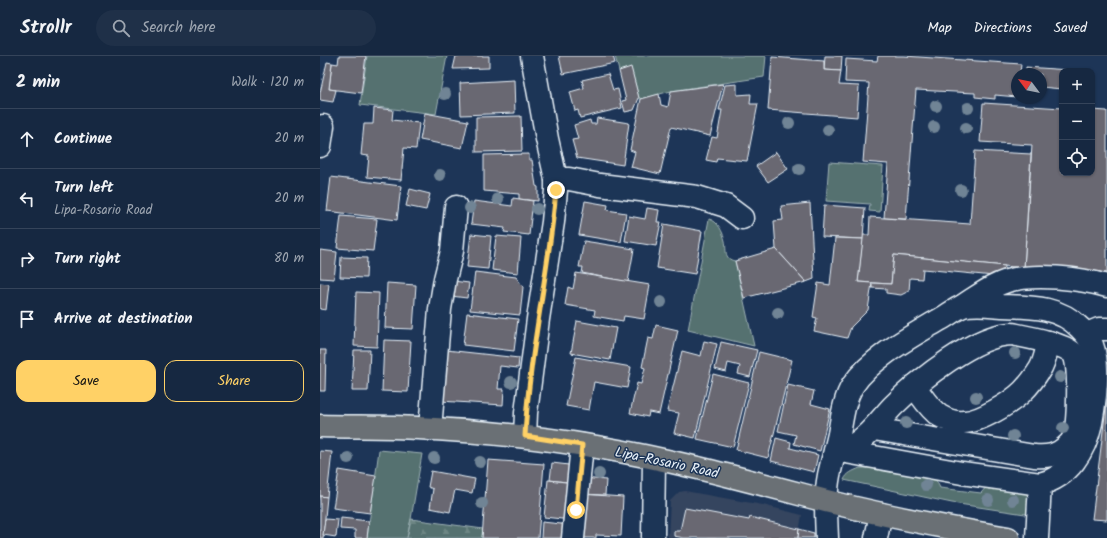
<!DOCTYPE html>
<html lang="en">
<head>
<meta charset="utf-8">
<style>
	:root { --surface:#162841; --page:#1f3048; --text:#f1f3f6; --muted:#9ea6b1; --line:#35445a; --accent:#ffd166 }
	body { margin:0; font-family:Kalam,sans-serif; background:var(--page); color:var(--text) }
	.controls { position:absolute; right:12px; top:12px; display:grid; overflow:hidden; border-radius:8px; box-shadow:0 1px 3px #0004 }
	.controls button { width:36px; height:36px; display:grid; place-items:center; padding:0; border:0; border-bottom:1px solid var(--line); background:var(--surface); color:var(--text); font:20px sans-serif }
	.compass { position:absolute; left:691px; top:12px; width:36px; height:36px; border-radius:50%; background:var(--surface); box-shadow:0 1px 3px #0004; rotate:302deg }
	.stop { position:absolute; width:12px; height:12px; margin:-9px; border:3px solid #ffd166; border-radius:50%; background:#fff }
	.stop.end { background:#ffd166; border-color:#fff; box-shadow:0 1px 4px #0008 }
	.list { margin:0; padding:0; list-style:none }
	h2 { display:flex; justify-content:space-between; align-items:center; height:52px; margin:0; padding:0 16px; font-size:17px }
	h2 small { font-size:13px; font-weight:400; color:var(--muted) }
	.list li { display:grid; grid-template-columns:26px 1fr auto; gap:12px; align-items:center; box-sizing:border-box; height:60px; padding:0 16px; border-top:1px solid var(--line) }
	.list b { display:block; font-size:15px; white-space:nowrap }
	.list p { margin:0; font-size:13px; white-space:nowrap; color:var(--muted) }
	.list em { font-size:13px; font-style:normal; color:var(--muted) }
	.actions { display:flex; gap:8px; padding:12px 16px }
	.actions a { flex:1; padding:9px 0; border:1px solid var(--accent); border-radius:12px; text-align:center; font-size:14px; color:var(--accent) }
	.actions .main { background:var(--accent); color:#111 }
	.icon { flex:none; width:22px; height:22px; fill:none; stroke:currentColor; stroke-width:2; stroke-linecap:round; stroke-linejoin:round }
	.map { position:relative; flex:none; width:787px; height:482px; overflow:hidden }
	header { display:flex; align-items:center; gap:24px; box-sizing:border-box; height:56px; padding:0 20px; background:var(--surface); border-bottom:1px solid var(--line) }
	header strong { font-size:19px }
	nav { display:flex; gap:22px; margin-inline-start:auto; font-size:14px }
	.search { width:280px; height:36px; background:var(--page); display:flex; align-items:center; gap:10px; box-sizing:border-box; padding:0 14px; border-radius:22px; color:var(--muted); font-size:15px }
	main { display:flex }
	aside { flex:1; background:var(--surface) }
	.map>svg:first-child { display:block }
	.built { fill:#34445f }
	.green { fill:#54716f; stroke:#9eb1b4 }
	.forest { fill:url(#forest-firs); stroke:#9eb1b4 }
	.building { fill:#696772; stroke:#e8f1f8 }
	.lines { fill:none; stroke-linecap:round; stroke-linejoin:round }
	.minor-casing { stroke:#e8f1f8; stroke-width:25 }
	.major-casing { stroke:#e8f1f8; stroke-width:25 }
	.minor { stroke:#1d3557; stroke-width:22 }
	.major { stroke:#6a7074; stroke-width:22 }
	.tree { fill:#708495 }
	.route { stroke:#ffd166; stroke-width:5 }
	.labels { text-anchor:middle; stroke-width:3; stroke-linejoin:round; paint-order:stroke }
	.street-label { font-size:14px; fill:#e8f1f8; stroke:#1d3557 }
</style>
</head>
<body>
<header>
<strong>Strollr</strong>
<div class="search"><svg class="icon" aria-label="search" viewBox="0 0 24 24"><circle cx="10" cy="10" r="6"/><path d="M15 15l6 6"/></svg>Search here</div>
<nav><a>Map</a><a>Directions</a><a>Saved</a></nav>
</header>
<main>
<aside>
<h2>2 min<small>Walk · 120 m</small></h2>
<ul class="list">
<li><svg class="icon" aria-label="ahead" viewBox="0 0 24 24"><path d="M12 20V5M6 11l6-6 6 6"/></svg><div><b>Continue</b></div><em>20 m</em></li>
<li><svg class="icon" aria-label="left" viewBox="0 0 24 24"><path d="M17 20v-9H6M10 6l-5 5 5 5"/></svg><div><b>Turn left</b><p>Lipa-Rosario Road</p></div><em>20 m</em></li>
<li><svg class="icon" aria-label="right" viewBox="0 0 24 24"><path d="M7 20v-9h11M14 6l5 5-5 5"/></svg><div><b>Turn right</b></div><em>80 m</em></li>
<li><svg class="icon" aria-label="arrive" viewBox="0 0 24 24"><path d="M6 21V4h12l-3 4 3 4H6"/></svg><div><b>Arrive at destination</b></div></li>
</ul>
<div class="actions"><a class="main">Save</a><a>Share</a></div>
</aside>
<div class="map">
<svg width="787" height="482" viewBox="0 0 787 482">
	<defs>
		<pattern id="forest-firs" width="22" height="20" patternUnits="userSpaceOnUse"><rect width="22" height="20" fill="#54716f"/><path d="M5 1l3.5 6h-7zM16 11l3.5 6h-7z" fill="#6d8684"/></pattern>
	</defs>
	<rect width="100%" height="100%" fill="#1d3557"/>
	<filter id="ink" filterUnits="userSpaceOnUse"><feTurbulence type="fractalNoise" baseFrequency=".025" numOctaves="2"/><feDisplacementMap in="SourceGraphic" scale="8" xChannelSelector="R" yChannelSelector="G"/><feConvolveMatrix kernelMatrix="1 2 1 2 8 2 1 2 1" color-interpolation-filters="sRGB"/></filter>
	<g filter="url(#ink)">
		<polygon class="built" points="365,435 443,449 482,459 478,482 348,482 350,445 359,436"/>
		<g class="green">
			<polygon points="47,0 127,0 116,58 40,49"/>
			<polygon points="295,0 446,0 444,21 351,35 321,43 319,42 311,12 299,15"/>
			<polygon points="509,106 563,110 560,156 549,155 550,148 506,145"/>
			<path d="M389,163C398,165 403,176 405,185C407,193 403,203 415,205L434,290L368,274Z"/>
			<polygon points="59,394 102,398 91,463 87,482 47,482"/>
			<path d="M540,412H550L616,424L620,432L661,437L668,429L708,436L710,442L708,457L705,458L632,447L524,424C527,417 533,415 540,412Z"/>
		</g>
		<polygon class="forest" points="91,463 163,473 162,482 87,482"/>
		<g class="building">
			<polygon points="19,0 46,0 41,37 9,33 12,7 18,8"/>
			<polygon points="136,0 169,0 169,12 133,13"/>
			<polygon points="239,0 293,0 295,7 243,18"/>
			<polygon points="505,0 522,0 521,15 504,14"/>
			<polygon points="558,0 584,0 701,8 700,18 697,18 697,41 675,39 675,43 655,41 655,37 596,34 586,163 564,162 568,108 543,106 549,27 525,26 526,3 557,5"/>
			<polygon points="452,1 504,5 504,14 521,15 519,29 539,30 537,61 448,54"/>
			<polygon points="7,6 12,7 9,33 16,34 13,46 0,44 0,37"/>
			<polygon points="311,11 319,42 314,54 305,56 302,45 306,44 299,15"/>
			<polygon points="706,11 763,15 742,15 742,33 721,31 721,18 706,18"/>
			<polygon points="288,18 293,34 298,33 302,52 260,62 258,54 255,55 250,36 264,32 262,24"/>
			<polygon points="194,24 195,57 141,59 140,27"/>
			<polygon points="403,28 390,80 351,71 340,118 311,111 315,96 310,94 321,43 339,38 341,49 348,51 351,35"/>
			<polygon points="417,28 417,39 431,38 430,48 438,48 427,105 397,102 396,106 386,104 392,81 397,82 402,54 399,54 405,29"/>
			<polygon points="663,47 742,52 742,117 772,117 772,54 787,55 787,217 704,212 712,89 660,86"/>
			<polygon points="54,52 73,54 72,64 99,67 96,93 84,92 81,124 47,121 49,100 41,99 44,68 53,68"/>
			<polygon points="105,57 148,65 142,92 100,84"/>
			<polygon points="201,60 202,95 156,96 156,61"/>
			<polygon points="277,62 309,67 303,109 257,102 252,84 258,83 254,69 270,64 271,68 276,68"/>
			<polygon points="655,95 711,98 704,212 574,199 571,228 538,226 543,179 549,179 550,161 650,168"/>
			<polygon points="456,96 468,113 448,126 436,110"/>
			<polygon points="209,98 209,104 212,104 216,130 218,131 218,145 199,143 199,138 164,135 164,99"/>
			<polygon points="11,121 81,130 77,164 7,155"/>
			<polygon points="90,133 110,138 106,154 86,150"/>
			<polygon points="193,142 213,145 209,179 184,176 185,172 151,168 154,145 192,150"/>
			<polygon points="265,145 288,149 287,154 306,157 301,186 259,179"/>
			<polygon points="490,147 494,223 486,226 456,193 454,165 463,164 461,150"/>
			<polygon points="504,149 545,152 543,183 502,181"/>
			<polygon points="327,152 339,154 337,166 341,166 336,190 305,185 309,160 325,163"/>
			<polygon points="21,160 57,163 53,195 17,192"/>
			<polygon points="344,168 382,175 375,218 337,212"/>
			<polygon points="151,178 171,180 168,213 147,211"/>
			<polygon points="176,180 201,182 198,217 172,214"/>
			<polygon points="515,182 543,183 538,226 552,227 548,254 531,271 527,282 494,275 497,262 493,261 498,227 510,229"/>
			<polygon points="264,185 314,193 308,226 262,217 263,211 259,211"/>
			<polygon points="456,193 486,226 424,242 415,205"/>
			<polygon points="0,194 17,196 14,223 0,222"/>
			<polygon points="574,199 685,210 684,221 603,213 602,223 590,222 589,235 581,239 566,237 566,233 552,232 552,227 571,228"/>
			<polygon points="21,201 47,202 46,222 20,221"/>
			<polygon points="155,216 196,221 203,231 200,259 150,254"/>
			<polygon points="256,217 330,229 324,263 304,260 303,265 274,260 275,254 245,249 248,231 253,233"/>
			<polygon points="133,225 149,227 147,242 131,240"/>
			<polygon points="0,227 9,228 6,254 0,253"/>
			<polygon points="67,227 96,229 93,273 65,272"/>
			<polygon points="36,236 59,237 57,291 34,290"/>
			<polygon points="147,257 198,263 194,295 143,289"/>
			<polygon points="257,265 296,272 290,304 251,297"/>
			<polygon points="336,269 358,274 339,358 329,356 328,361 310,357 317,327 321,328 325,312 322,311 328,282 333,283"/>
			<polygon points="64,284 91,285 88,336 62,335"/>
			<polygon points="384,285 397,288 375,382 354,377 359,357 347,355 362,295 381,300"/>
			<polygon points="401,286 437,294 430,321 418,318 420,310 408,307 406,316 395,313"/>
			<polygon points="0,294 6,294 5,335 0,335"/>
			<polygon points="34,294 50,294 48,335 32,335"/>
			<polygon points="126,294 199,302 198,312 180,310 178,333 184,333 183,349 120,345"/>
			<polygon points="439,296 472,304 448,402 416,394"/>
			<polygon points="256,301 311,311 307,332 274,326 269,354 246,350"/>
			<polygon points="393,318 429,327 413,391 377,383"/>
			<polygon points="468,329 494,335 491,348 510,353 500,395 474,388 476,379 458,375"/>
			<polygon points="787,343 787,464 772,463"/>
			<polygon points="456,382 471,386 470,392 498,399 494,416 451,405"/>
			<polygon points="0,395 12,396 7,441 0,440"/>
			<polygon points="168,404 224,408 218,482 162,482"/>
			<polygon points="232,407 257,410 255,427 230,424"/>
			<polygon points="19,414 56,420 50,457 13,452"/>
			<polygon points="111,415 155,423 152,437 135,434 130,456 110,452 113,433 108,431"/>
			<polygon points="262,422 286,424 285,439 261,438"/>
			<polygon points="228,424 255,427 251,464 224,461"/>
			<polygon points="261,438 303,441 301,480 276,479 276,482 258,482"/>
			<polygon points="0,440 7,441 3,482 0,482"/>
			<polygon points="365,452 429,464 430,461 479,473 478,482 364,482 354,480 354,475 360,475"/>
			<polygon points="21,462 49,465 47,482 35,482 35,474 20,473"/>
			<polygon points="5,463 18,464 16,481 3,479"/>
			<polygon points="222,466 251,469 250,482 221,482"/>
			<polygon points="479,473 494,477 494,482 478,482"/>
		</g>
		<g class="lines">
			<g class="minor-casing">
				<g id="minor">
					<polyline points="0,90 3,70"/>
					<polyline points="236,123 249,123 280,129 377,141 406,150 422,162"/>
					<path d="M644,249C658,240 671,230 687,225C714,217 760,222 787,230"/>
					<polyline points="767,278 779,273 787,273"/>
					<path d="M594,330C602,340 609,353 620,360C627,364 636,367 644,366C660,366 692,346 703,335C710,328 715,321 720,313C725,305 726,295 729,286"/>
					<polyline points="110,373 120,253 125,223 132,195 136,151"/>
					<polyline points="205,380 206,357 218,263 233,166 236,134 236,123 227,83 212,0"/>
					<path d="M523,395C545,385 557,367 573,350C598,325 656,278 692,278C707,281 742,287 753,297C761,305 758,365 755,378C754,382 750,388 747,390C737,400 727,401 714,400L554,373"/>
					<polyline points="253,482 262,389"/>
					<polyline points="333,482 334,403"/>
					<path d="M507,482C506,461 505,440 509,419C512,405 516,392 519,378C522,362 524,343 533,329C551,302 592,280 619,264C627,260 635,253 643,250C655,247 669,249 682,250C710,251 739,250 760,272C765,277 770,282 772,289C780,310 775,345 771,367C765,395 749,421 720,428L642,417L515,394"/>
					<polyline points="556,482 561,458"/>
					<polyline points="717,482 720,428"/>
				</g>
			</g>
			<g class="major-casing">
				<path id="major" d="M0,370C33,371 66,370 98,372C158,375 218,381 277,391C354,404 430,425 506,445C566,460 627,472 688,482"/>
			</g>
			<use href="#minor" class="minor"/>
			<use href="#major" class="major"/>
		</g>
		<g class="tree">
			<circle cx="125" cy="38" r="6"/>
			<circle cx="616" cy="50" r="6"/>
			<circle cx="648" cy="52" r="6"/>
			<circle cx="469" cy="67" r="6"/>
			<circle cx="614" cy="71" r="6"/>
			<circle cx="646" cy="72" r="6"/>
			<circle cx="508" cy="74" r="6"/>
			<circle cx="479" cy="113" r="6"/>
			<circle cx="120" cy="119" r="6"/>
			<circle cx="641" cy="134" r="6"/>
			<circle cx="178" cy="143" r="6"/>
			<circle cx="150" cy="152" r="6"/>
			<circle cx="217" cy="153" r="6"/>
			<circle cx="341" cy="246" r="6"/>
			<circle cx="458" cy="257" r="6"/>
			<circle cx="695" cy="297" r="6"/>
			<circle cx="740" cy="321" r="6"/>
			<circle cx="191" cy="326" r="6"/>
			<circle cx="656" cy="341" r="6"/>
			<circle cx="586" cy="367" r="6"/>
			<circle cx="743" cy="372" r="6"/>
			<circle cx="693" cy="380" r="6"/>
			<circle cx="28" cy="402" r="6"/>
			<circle cx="114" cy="402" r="6"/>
			<circle cx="160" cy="406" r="6"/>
			<circle cx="279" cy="418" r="6"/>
			<circle cx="606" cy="429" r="6"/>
			<circle cx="668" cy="444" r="6"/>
			<circle cx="693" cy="444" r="6"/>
			<circle cx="162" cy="447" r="6"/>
		</g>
	</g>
	<g class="lines" filter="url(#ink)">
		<path class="route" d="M236,134C229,216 209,297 205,380L262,389L256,454"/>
	</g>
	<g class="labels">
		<g class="street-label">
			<text transform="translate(347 406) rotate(12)" y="5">Lipa-Rosario Road</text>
		</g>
	</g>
</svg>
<div class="controls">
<button>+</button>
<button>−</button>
<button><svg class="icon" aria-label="locate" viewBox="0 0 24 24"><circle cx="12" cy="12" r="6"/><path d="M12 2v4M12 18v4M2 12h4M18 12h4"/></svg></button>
</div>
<svg class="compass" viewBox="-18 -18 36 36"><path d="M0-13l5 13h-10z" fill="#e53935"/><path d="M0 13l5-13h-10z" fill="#9ea6b1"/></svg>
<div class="stop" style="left:256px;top:454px"></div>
<div class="stop end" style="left:236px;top:134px"></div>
</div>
</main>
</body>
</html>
